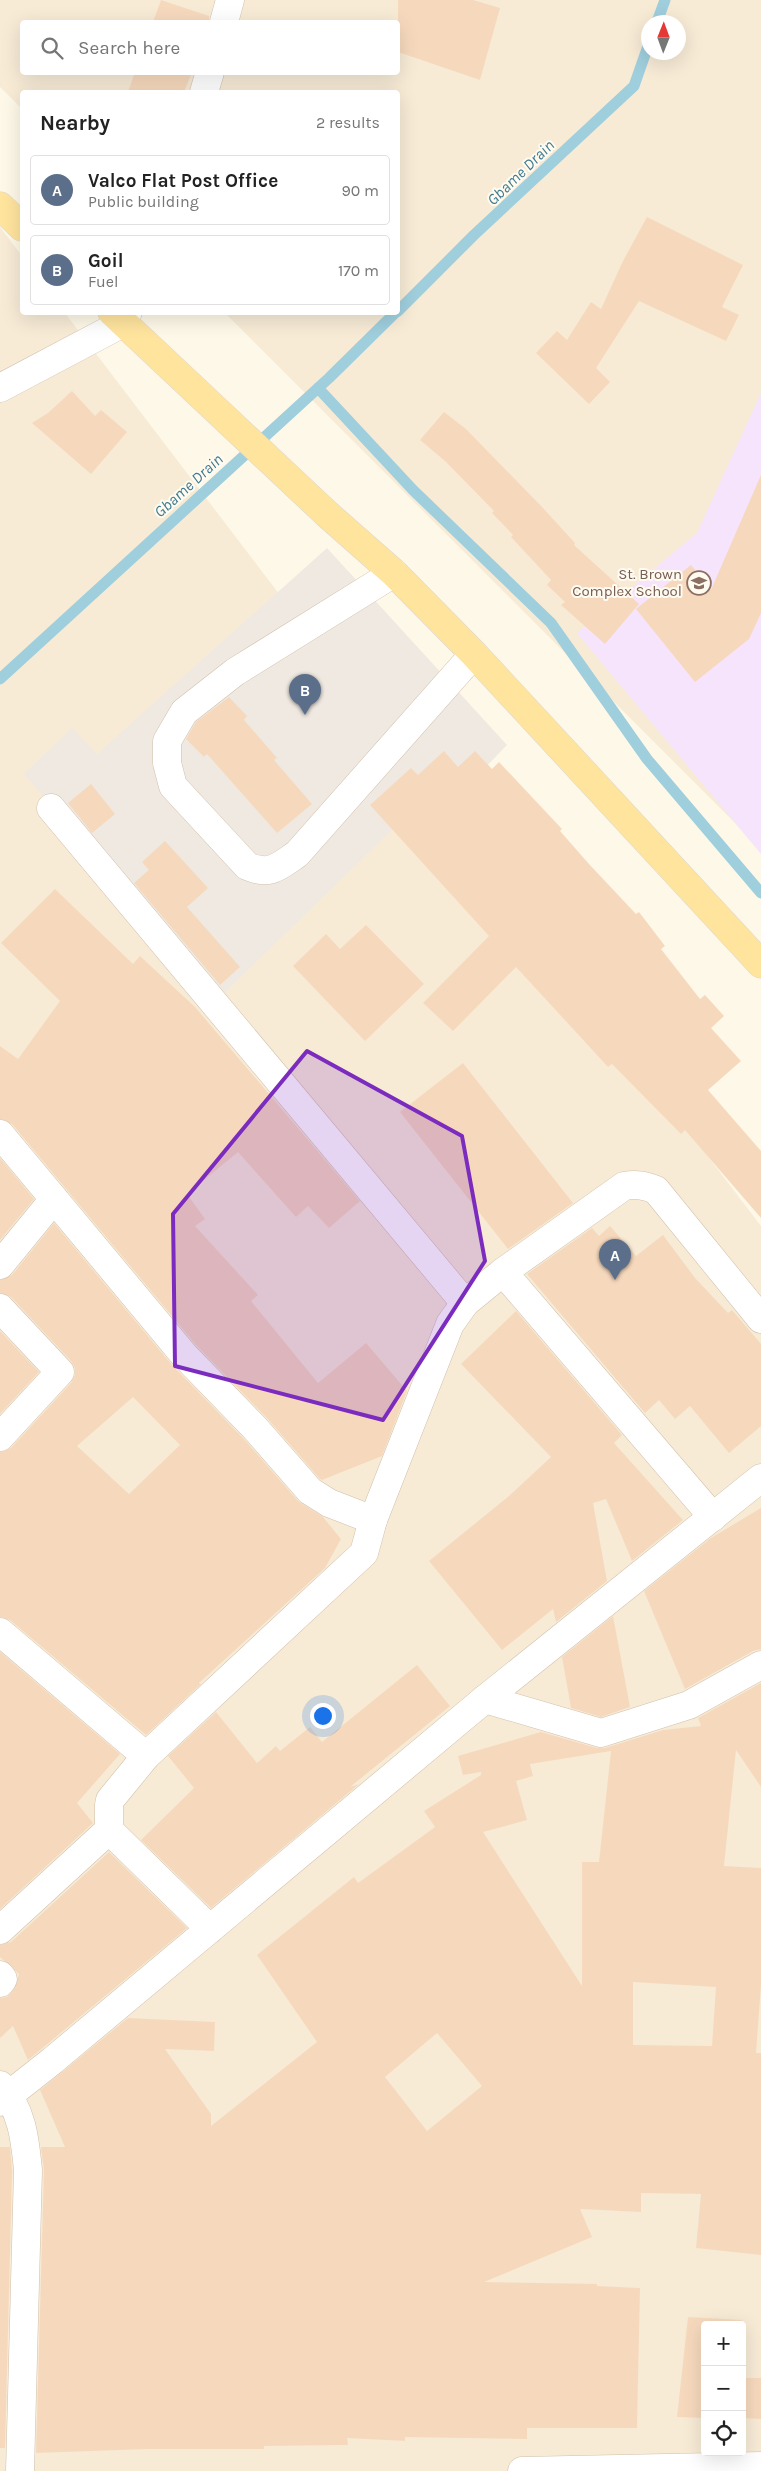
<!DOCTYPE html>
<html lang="en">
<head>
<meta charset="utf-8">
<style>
	:root { --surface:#fff; --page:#f6f6f6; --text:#222; --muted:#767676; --line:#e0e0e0; --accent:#d93025 }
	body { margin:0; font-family:Karla,sans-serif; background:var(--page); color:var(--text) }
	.controls { position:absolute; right:15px; bottom:15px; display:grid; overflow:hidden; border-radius:5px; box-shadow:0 5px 20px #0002 }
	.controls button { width:45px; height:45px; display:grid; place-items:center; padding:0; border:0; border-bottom:1px solid var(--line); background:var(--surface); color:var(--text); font:25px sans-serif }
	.compass { position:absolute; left:641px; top:15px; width:45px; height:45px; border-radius:50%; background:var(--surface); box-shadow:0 5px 20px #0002; rotate:1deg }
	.you { position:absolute; left:322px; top:1715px; width:18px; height:18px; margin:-12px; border:4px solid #fff; border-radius:50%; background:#1a73e8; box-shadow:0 0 0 8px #1a73e833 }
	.badge { display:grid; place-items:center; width:32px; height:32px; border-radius:50%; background:var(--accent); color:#fff; font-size:16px; font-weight:700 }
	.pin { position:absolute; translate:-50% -41px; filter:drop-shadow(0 1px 2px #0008) }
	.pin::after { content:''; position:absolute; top:26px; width:18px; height:15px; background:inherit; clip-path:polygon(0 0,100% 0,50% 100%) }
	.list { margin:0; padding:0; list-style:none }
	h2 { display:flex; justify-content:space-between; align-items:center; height:65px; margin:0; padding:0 20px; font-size:21px }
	h2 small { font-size:16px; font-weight:400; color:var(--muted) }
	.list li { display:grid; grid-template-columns:32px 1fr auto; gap:15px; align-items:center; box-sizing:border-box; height:70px; margin:0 10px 10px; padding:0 10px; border:1px solid var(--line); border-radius:5px }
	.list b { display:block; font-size:19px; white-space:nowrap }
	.list p { margin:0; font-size:16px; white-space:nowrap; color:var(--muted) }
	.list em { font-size:16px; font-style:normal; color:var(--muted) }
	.icon { flex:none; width:28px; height:28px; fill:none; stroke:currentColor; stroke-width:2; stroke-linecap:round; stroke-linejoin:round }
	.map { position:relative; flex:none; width:761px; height:2471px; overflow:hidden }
	.search { position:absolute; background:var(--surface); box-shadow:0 5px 20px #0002; left:20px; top:20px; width:380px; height:55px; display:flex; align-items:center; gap:12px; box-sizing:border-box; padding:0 18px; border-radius:5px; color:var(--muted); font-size:19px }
	.panel { position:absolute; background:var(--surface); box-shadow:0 5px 20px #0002; left:20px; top:90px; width:380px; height:225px; border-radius:5px }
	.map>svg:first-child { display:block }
	.residential { fill:#f7ebd6; fill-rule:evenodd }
	.industrial { fill:#efe9e1 }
	.education { fill:#f5e4fb }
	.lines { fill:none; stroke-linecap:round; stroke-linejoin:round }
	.stream { stroke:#9fcedd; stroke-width:11 }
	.building { fill:#f6d9bd; fill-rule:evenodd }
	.minor-casing { stroke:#d2c0ac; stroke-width:29 }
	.major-casing { stroke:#ddd6d0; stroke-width:29 }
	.minor { stroke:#fff; stroke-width:28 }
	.major { stroke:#ffe49e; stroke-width:28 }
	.marked { fill:#7b2cbf; fill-opacity:0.2; stroke:#7b2cbf; stroke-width:4; stroke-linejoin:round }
	.labels { text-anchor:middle; stroke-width:4; stroke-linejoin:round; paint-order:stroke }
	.education-label { font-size:15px; fill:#785e54; stroke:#fffbf0; text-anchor:end }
	.water-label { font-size:16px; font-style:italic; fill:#407b90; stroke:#fffbf0 }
</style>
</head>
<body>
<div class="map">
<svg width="761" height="2471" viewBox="0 0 761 2471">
	<rect width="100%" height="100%" fill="#fef8e8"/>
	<g class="residential">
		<path d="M0,0H761V849L225,313L398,312V92H22V109L0,87ZM22,22H398V72H22ZM648,22H678V52H648Z"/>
		<path d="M0,227L22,256V312L65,313L761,1226V2471H0ZM705,2325H742V2452H705Z"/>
	</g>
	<polygon class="industrial" points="327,548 507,745 452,802 435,788 220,997 24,774 72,728 97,754"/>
	<polygon class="education" points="761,393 761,854 577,633 697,533"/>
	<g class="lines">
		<g class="stream">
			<polyline points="657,22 665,0"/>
			<polyline points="398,311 474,235 634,86 648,46"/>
			<polyline points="318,388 413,490 551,623 647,759 761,893"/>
			<polyline points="0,679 329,378 396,312"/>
		</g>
	</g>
	<g class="building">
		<polygon points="161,0 209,16 209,22 153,22"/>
		<polygon points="398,0 473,0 500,8 480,80 398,52"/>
		<polygon points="135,72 192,72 184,92 128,92"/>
		<polygon points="647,217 743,265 722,307 739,315 726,341 639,301 596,368 610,382 589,404 536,353 557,331 567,340 591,302 601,309 623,261"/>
		<polygon points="72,391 95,416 101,410 127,432 91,474 32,423 48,413"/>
		<polygon points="444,412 466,429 543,508 575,543 574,545 639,604 605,644 561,605 565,602 547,585 551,580 511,537 513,535 492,513 494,511 445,461 420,440"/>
		<polygon points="761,475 761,613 749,639 695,682 636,609 691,565 711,590"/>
		<polygon points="229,697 247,716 244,720 277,758 274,760 312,804 277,833 207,754 204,757 186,739 196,722"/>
		<polygon points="444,751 458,767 475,751 492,769 499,762 562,829 560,831 589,864 636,914 639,912 665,946 661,949 700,999 705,995 724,1016 711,1028 741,1061 708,1090 761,1151 761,1218 685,1130 681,1134 612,1064 608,1067 516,967 453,1031 423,1003 489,936 370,805 411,768 418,775"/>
		<polygon points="91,784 115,814 92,833 68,803"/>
		<polygon points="165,841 208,888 187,907 240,967 220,985 134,883 149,870 142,862"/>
		<polygon points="55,889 133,964 140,956 195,1007 360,1201 329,1228 308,1206 296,1217 238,1152 187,1194 205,1219 195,1226 258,1295 251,1301 318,1383 366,1343 407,1391 382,1456 322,1480 320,1479 266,1417 196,1345 12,1124 0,1119 0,1046 18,1059 60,1001 1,943"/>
		<polygon points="366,925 424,984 365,1041 293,966 326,934 340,949"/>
		<polygon points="463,1063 573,1203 508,1249 400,1112"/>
		<polygon points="0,1158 34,1199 0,1240"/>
		<path d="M54,1223L172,1365L243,1438L298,1501L323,1517L341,1539L325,1568L199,1683L201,1684L146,1735L10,1620L0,1617V1452L11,1448L71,1383L75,1375V1368L71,1361L11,1297L0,1293V1280L12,1275ZM133,1397L180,1445L129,1494L77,1446Z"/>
		<polygon points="610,1226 636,1256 663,1235 695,1278 728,1313 732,1310 761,1344 761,1426 729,1453 690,1406 675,1419 659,1400 645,1413 527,1274 592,1228 599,1236"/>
		<polygon points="516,1311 622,1435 614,1443 683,1520 632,1561 606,1499 593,1503 607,1581 556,1622 553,1609 502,1650 429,1561 509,1496 551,1457 461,1364"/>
		<polygon points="0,1331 39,1372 0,1414"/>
		<polygon points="761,1508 761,1649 753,1651 685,1689 644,1591 711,1538"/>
		<polygon points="613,1616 630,1707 601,1717 571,1708 562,1657"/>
		<polygon points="0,1652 120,1754 77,1803 93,1823 0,1909"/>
		<polygon points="417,1665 450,1706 350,1787 359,1784 211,1908 141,1840 194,1788 168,1756 216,1712 257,1763 276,1746 280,1751 310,1727 322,1742"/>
		<path d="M761,1683V1787L736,1750L724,1866L761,1868V1985L756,2053H761V2255L696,2248L701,2194L641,2193V2212L580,2209L592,2237L484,2282L597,2284V2286L640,2288L637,2428H527V2439L405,2437V2441L347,2438L348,2445L264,2446V2449H148L36,2453L44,2170L41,2147H65L40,2090L128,2018L215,2022L214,2051L165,2049L211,2114V2126L317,2042L257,1955L354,1877L358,1883L435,1827L424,1811L481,1775V1772L463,1775L458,1756L541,1732L597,1748H605L663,1730L701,1726L698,1718ZM611,1751L599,1862H582V1986L483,1832L527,1820L516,1781L533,1776L530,1764ZM633,1982L716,1987L712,2046L633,2045ZM437,2033L482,2086L427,2131L385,2077Z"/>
		<polygon points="109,1852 187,1928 28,2060 13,2026 0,2038 0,1998 7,1997 12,1992 19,1974 0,1957 0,1945 11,1942"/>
		<polygon points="0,2147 10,2147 12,2171 5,2448 0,2448"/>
		<polygon points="688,2317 742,2320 742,2325 705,2325 705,2418 677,2417"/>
		<polygon points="742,2378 761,2378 761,2419 742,2418"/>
	</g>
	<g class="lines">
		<g class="minor-casing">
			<g id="minor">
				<polyline points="224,22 230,0"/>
				<polyline points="204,92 210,72"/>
				<polyline points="0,388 123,323 128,312"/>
				<path d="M394,573L235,672L184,712L167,741V763L173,786L247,866C270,876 278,867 297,854L474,654"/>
				<polyline points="51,808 465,1303"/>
				<polyline points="0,1134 184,1355 254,1427 310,1491 329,1503 373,1520"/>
				<polyline points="0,1265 54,1199"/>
				<polyline points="503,1272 713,1517"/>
				<polyline points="0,1308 60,1372 0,1437"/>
				<polyline points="0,1632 146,1756"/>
				<polyline points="485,1699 601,1733 689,1705 761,1665"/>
				<polyline points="109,1830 210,1929"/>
				<path d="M0,1930L109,1830V1805L110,1800L146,1756L364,1553L373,1520L450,1324L465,1303L503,1272L624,1186C636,1184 644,1185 656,1190L761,1319"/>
				<polyline points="0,1975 3,1979 0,1983"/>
				<path d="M0,2085C22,2109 25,2139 28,2170L20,2471"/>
				<polyline points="0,2102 52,2061 485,1699 761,1478"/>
				<polyline points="522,2471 761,2466"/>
			</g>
		</g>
		<g class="major-casing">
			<g id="major">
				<polyline points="0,206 22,227"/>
				<polyline points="112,312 327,514 394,573 474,654 761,964"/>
			</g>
		</g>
		<use href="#minor" class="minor"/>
		<use href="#major" class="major"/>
	</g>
	<path class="marked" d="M307,1051L462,1136L485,1261L383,1420L175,1366L173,1214Z"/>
	<defs>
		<g id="school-ring" transform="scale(1.25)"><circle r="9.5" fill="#fffbf0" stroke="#8d6e63" stroke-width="1.5"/><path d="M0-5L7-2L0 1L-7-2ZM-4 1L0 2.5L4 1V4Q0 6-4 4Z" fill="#8d6e63"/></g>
	</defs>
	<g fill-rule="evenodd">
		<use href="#school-ring" x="699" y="583"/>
	</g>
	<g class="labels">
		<g class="education-label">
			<text x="682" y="579">St. Brown<tspan x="682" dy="17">Complex School</tspan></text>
		</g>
		<g class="water-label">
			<text transform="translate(520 172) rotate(-44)" y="6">Gbame Drain</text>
			<text transform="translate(188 485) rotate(-42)" y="6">Gbame Drain</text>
		</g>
	</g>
</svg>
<div class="controls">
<button>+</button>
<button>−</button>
<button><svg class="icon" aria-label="locate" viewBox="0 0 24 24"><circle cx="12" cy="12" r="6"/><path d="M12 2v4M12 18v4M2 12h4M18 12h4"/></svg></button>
</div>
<svg class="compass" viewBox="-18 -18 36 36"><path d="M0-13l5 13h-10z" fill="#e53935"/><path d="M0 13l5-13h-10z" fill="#767676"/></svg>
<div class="you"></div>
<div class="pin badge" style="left:615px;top:1280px;background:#5c6f8a">A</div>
<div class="pin badge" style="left:305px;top:715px;background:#5c6f8a">B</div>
<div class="search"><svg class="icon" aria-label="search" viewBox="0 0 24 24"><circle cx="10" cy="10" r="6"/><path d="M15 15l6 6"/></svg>Search here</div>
<section class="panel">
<h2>Nearby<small>2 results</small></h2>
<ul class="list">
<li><span class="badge" style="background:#5c6f8a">A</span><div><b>Valco Flat Post Office</b><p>Public building</p></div><em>90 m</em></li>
<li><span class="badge" style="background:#5c6f8a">B</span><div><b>Goil</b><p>Fuel</p></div><em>170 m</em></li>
</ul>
</section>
</div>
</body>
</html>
